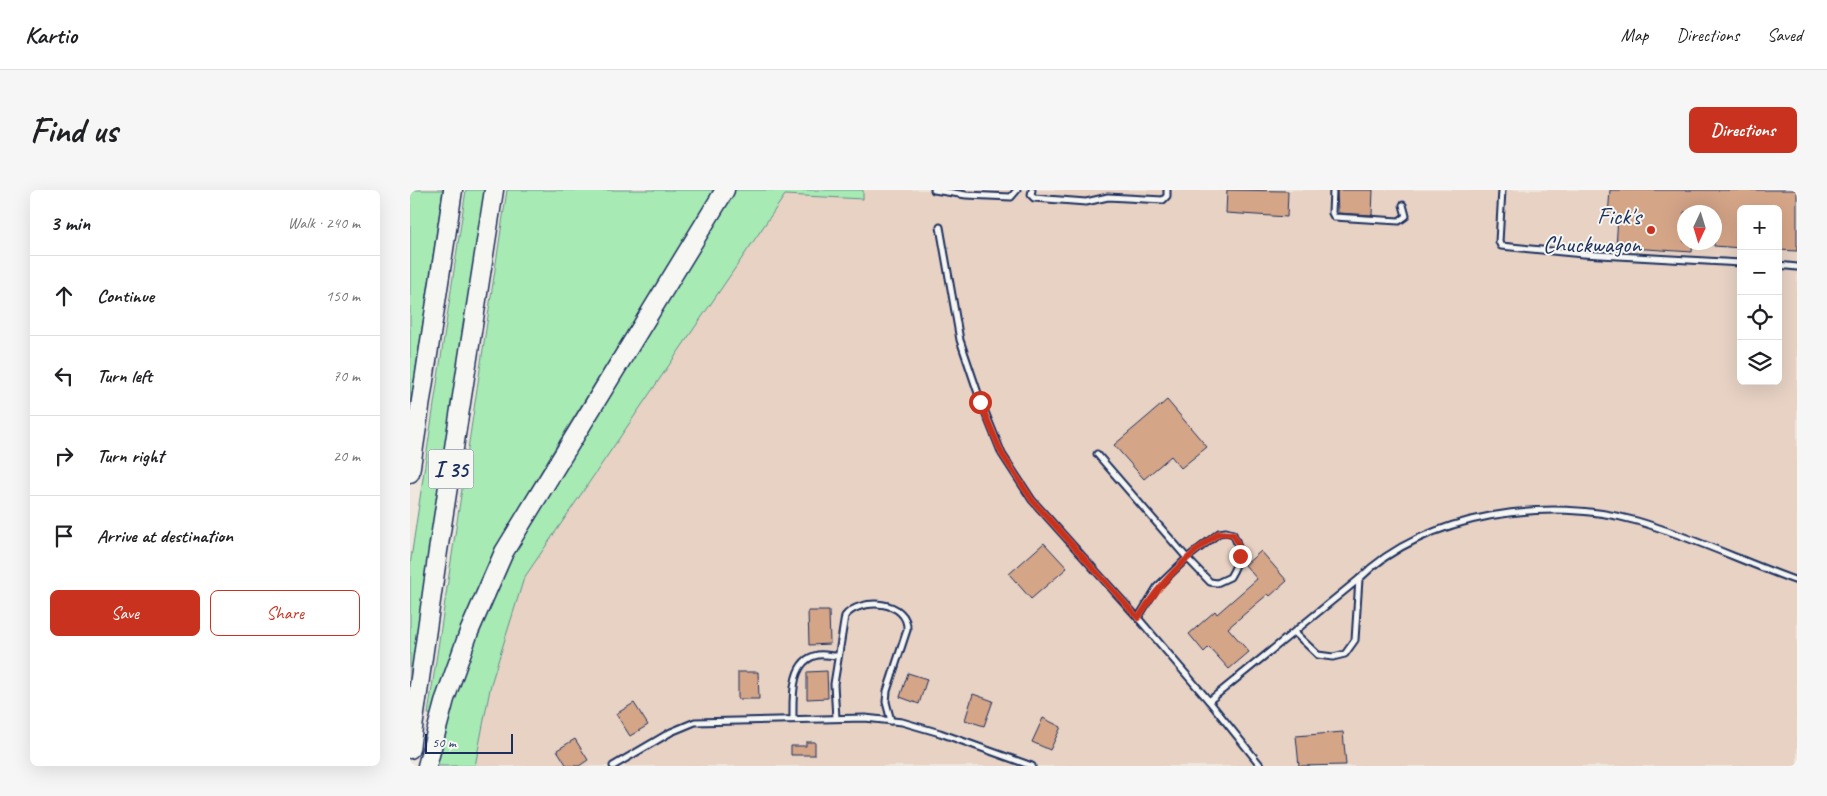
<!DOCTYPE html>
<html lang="en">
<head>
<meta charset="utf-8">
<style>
	:root { --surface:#fff; --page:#f6f6f6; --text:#202124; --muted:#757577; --line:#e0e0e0; --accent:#c8321e }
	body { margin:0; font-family:Caveat,sans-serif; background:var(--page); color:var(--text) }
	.controls { position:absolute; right:15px; top:15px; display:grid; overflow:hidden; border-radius:8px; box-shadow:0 5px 20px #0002 }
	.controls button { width:45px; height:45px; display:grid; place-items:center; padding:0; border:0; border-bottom:1px solid var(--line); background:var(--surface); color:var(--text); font:25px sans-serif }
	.compass { position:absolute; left:1267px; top:15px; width:45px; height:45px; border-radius:50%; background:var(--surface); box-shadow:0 5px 20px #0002; rotate:184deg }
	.scale { position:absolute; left:15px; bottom:12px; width:88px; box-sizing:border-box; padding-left:5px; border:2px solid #1b2f5e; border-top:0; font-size:14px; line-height:18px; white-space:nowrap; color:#1b2f5e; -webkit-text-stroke:4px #f6f6f2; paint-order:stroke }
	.stop { position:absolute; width:15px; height:15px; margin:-11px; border:4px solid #c8321e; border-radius:50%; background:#fff }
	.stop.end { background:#c8321e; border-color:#fff; box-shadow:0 1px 5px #0008 }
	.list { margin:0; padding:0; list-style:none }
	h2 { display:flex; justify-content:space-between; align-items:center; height:65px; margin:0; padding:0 20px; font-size:21px }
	h2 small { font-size:16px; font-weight:400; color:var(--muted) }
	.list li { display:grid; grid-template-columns:32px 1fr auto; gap:15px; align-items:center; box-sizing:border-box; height:80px; padding:0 20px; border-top:1px solid var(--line) }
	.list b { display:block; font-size:19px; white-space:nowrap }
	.list em { font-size:16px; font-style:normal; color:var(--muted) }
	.actions { display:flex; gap:10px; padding:15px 20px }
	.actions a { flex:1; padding:11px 0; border:1px solid var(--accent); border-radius:8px; text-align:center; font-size:18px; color:var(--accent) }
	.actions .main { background:var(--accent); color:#fff }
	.icon { flex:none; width:28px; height:28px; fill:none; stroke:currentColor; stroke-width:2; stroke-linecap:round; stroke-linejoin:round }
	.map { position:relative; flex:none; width:1387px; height:576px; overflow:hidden; border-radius:8px }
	header { display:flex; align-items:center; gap:30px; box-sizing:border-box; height:70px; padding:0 25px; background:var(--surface); border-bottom:1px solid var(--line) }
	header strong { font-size:24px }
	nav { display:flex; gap:28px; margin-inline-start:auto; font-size:18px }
	.intro { display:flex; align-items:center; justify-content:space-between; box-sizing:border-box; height:120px; padding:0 30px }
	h1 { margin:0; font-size:35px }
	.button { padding:12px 22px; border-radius:8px; background:var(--accent); color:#fff; font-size:18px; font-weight:700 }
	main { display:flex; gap:30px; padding:0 30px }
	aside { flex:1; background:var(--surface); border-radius:8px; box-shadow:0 5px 20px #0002 }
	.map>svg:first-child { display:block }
	.built { fill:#e7d2c4; fill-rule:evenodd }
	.green { fill:#a7eab4; stroke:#618c89 }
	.building { fill:#d5a588; stroke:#1b2f5e }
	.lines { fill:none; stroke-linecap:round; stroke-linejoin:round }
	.service-casing { stroke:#1b2f5e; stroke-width:9 }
	.motorway-casing { stroke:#1b2f5e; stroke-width:21 }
	.service { stroke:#f6f6f2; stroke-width:5 }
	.motorway { stroke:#f6f6f2; stroke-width:18 }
	.route { stroke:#c8321e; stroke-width:6 }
	.poi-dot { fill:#c8321e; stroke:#f6f6f2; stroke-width:2 }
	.labels { text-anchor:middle; stroke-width:4; stroke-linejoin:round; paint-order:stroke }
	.shield { fill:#f6f6f2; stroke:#5d6b8a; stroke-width:1 }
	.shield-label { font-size:22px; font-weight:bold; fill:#1b2f5e }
	.poi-label { font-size:24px; fill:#1b2f5e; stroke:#f6f6f2; text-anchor:end }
</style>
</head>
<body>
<header>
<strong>Kartio</strong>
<nav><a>Map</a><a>Directions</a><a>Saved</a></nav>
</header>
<div class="intro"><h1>Find us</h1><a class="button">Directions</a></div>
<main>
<aside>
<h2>3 min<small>Walk · 240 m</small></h2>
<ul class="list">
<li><svg class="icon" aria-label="ahead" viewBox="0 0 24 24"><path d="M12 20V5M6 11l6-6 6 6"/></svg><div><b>Continue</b></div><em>150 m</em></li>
<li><svg class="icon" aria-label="left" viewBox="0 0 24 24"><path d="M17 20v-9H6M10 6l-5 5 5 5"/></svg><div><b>Turn left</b></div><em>70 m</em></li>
<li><svg class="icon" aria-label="right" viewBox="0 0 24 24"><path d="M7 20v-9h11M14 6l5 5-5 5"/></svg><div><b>Turn right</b></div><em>20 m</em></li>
<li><svg class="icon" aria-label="arrive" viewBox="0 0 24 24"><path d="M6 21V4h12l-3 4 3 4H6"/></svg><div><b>Arrive at destination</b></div></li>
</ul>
<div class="actions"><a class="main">Save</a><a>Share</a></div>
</aside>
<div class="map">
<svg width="1387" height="576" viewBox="0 0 1387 576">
	<rect width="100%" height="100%" fill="#efe6dd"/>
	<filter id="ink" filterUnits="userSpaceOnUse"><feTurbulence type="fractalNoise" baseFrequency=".02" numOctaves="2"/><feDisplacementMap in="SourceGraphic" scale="10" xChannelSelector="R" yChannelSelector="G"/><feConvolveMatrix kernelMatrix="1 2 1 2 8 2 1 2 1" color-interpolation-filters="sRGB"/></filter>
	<g filter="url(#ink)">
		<path class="built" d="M453,0H1387V576H65L81,494L114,388L375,4L453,9ZM1331,19H1368V191H1331ZM1274,22H1304V52H1274Z"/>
		<g class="green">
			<polygon points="0,0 33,0 0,218"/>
			<polygon points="56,0 75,0 0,500 0,375"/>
			<polygon points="97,0 305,0 148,253 87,356 54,433 23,525 18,524"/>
			<polygon points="322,0 453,0 453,9 375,5 114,388 81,494 65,576 26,576 36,528 67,440 117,333"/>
		</g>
		<g class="building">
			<polygon points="817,0 878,1 877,27 816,23"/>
			<polygon points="927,0 963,0 962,25 928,23"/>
			<polygon points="1200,0 1387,0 1387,61 1368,60 1368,19 1331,19 1331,58 1304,56 1304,22 1274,22 1274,52 1283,52 1282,62 1206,57 1208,27 1198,26"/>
			<polygon points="757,210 797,257 771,278 761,266 734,289 704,255"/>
			<polygon points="634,353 657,378 621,409 599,384"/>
			<polygon points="851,361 877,391 860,406 858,404 818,438 839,462 819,479 799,457 794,462 779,444 805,421 807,424 847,389 835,375"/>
			<polygon points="398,421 419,421 420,454 399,455"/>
			<polygon points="417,481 418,508 397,509 397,482"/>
			<polygon points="328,482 348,482 349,509 328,509"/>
			<polygon points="498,483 517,489 509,514 490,507"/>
			<polygon points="563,504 583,511 574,536 555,530"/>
			<polygon points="224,513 238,535 220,546 206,524"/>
			<polygon points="633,528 651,537 640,560 622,552"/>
			<polygon points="933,542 936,575 889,576 886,546"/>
			<polygon points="165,549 178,570 169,576 157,576 147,560"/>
			<polygon points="396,552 405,552 405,565 381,565 381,556 396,556"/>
		</g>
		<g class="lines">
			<g class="service-casing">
				<g id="service">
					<polyline points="524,0 556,5 601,7 607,0"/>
					<polyline points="622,0 621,5 624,8 676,12 698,7 753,10 757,6 757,0"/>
					<polyline points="923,0 922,23 924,27 989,31 996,26 993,15"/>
					<polyline points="1092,0 1089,52 1091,56 1173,64 1331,73"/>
					<polyline points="530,37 550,150 571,212 592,264 622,310 728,428 799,511 851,576"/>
					<polyline points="1368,75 1387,77"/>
					<polyline points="687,264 777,368 747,397 728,428"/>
					<path d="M816,342L823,344C832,361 830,370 820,387L807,393L800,392L777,368L809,343Z"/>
					<polyline points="885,443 908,465 923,467 935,464 945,450 949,389"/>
					<path d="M799,511L949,389C1014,323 1141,306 1227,331C1282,347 1334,372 1387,391"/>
					<path d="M426,528L424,494L435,426C450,407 499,410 497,440L477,501L476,512L481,531"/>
					<path d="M383,529C383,508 380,470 408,465C414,464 421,466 427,466"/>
					<polyline points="203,576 261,542 285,532 455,528 492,532 530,543 622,576"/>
				</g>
			</g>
			<g class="motorway-casing">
				<g id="motorway">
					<polyline points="0,283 43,0"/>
					<polyline points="0,559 28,361 84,0"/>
					<polyline points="17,576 35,509 59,442 94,362 315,0"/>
				</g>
			</g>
			<use href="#service" class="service"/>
			<use href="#motorway" class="motorway"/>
		</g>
	</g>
	<g class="lines" filter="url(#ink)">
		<path class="route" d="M570,212L592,264L622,310L728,428C751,392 774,368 809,343L823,344L829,356L830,366"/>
	</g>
	<circle class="poi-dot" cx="1241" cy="40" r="5"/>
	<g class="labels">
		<rect class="shield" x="18.5" y="259.5" width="45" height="39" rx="4"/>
		<g class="shield-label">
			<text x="41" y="287">I 35</text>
		</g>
		<g class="poi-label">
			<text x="1231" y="34">Fick's<tspan x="1231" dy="28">Chuckwagon</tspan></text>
		</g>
	</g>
</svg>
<div class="controls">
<button>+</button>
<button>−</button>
<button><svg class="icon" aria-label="locate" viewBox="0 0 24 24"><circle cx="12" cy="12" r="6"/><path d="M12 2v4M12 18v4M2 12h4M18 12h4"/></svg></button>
<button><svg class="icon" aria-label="layers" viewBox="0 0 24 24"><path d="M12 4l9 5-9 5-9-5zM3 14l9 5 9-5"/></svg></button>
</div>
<svg class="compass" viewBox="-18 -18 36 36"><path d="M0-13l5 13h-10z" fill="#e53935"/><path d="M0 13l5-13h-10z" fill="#757577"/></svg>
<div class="scale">50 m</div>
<div class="stop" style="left:570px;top:212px"></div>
<div class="stop end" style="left:830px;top:366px"></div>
</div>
</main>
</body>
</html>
